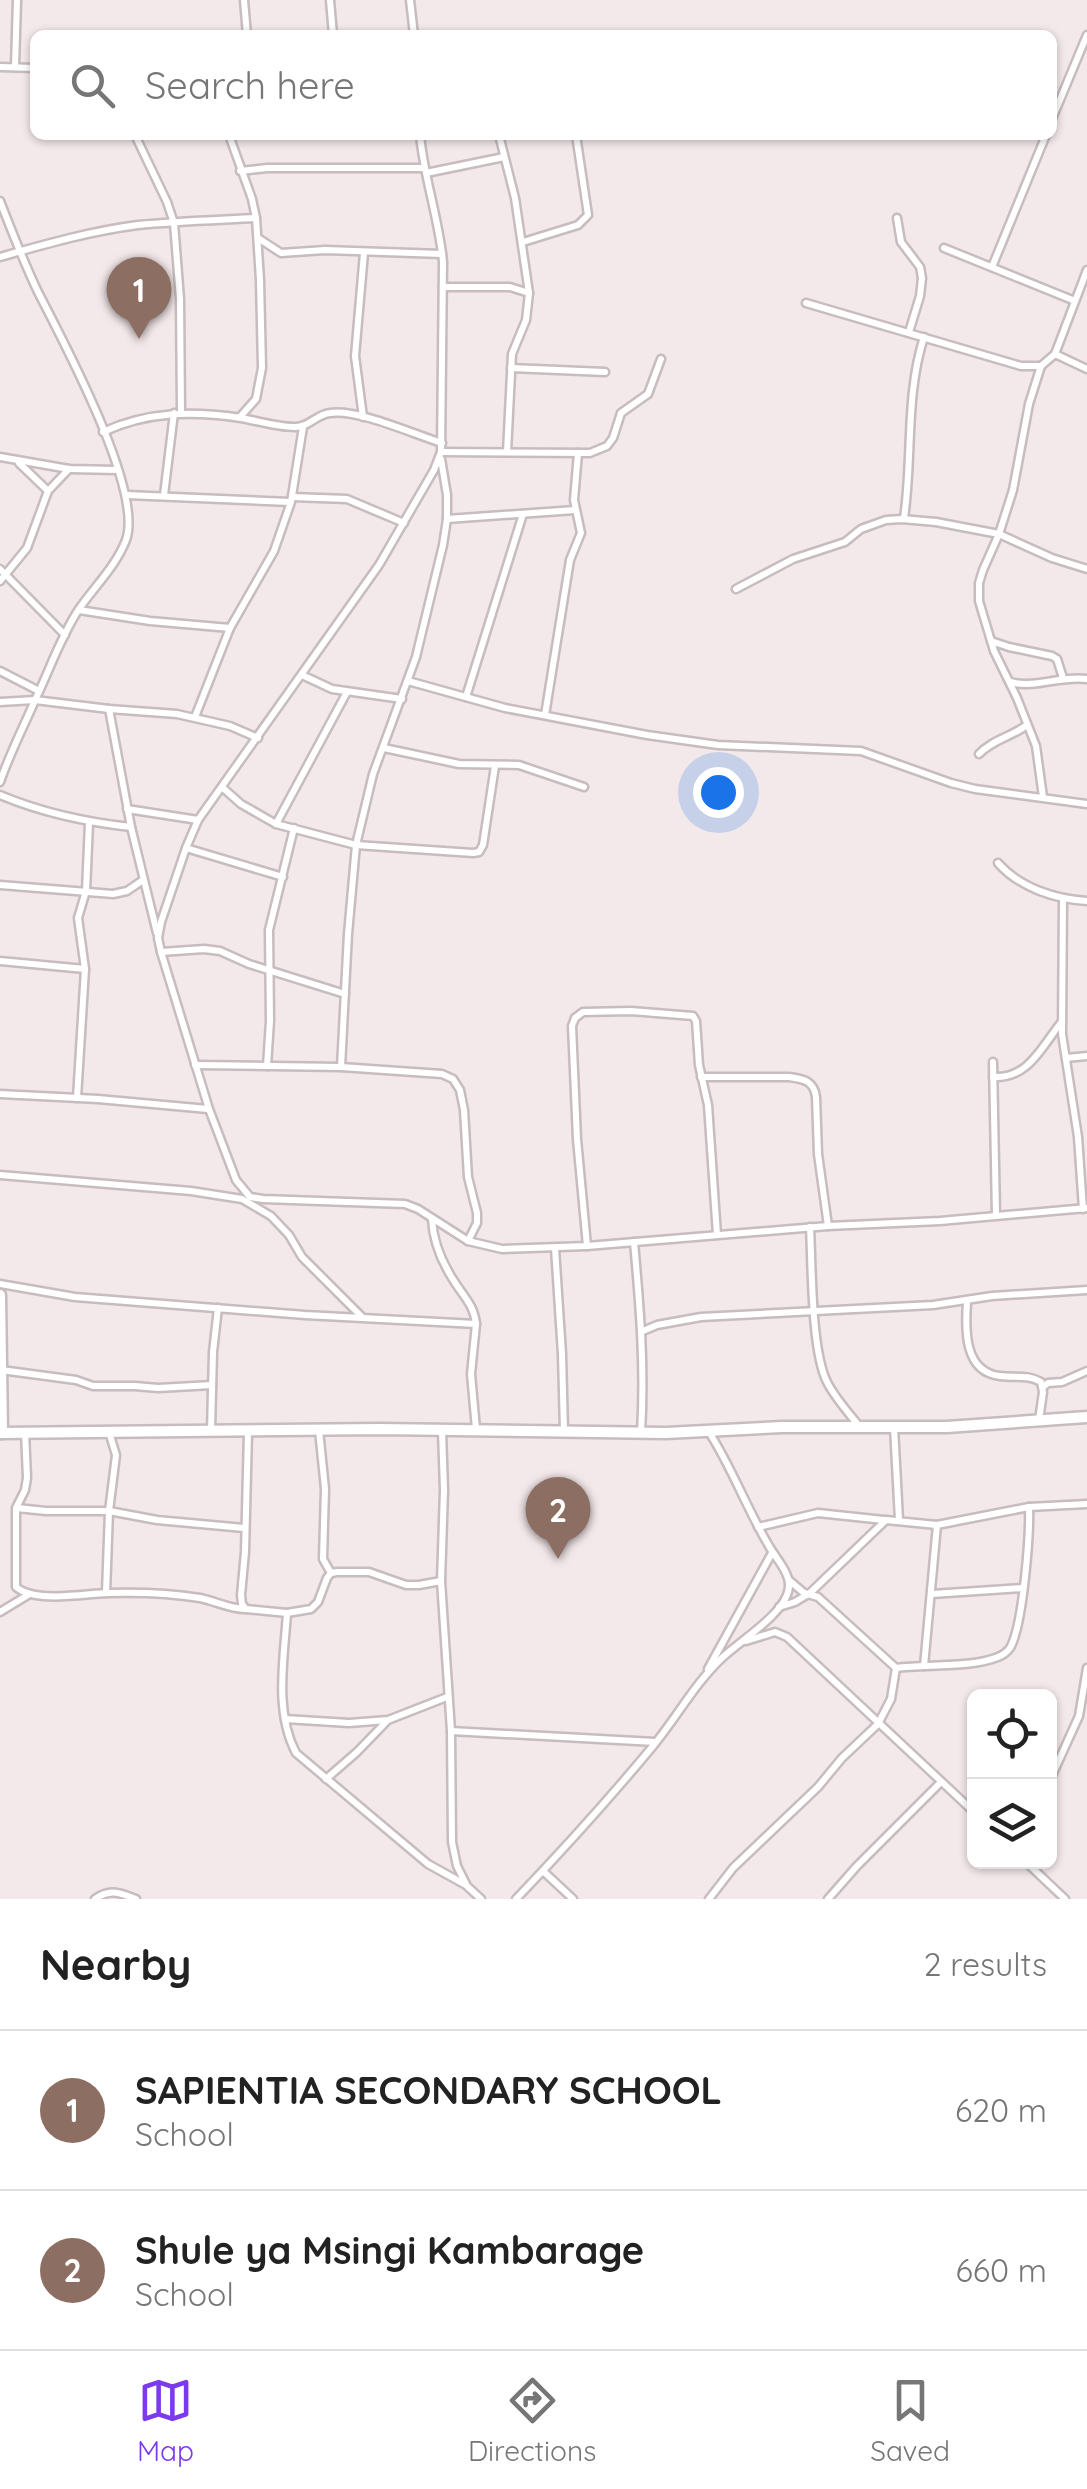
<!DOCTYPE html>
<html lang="en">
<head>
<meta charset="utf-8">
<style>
	:root { --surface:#fff; --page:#f6f6f6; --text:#222; --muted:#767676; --line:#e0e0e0; --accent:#7c3aed }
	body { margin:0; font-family:Quicksand,sans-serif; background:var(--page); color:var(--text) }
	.controls { position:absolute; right:30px; bottom:30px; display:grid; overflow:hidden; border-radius:15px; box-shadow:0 2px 8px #0004 }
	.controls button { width:90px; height:90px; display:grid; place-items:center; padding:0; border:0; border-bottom:2px solid var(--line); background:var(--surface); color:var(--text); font:50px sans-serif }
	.you { position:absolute; left:718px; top:792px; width:35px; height:35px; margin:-25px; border:8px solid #fff; border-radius:50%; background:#1a73e8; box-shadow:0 0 0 15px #1a73e833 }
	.badge { display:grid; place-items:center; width:65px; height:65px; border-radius:50%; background:var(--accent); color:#fff; font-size:32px; font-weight:700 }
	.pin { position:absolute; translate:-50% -82px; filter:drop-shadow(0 2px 5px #0008) }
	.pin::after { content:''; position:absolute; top:52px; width:35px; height:30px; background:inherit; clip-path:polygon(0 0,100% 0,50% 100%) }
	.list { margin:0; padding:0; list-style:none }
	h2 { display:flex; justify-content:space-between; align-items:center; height:130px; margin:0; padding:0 40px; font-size:42px }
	h2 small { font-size:32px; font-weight:400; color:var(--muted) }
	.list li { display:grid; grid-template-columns:65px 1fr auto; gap:30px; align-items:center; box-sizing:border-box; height:160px; padding:0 40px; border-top:2px solid var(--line) }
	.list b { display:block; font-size:38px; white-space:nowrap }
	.list p { margin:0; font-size:32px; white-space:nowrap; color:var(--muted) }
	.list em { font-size:32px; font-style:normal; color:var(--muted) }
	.icon { flex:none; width:55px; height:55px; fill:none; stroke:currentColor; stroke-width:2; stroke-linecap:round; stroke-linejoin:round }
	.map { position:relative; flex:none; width:1087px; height:1899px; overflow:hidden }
	.search { position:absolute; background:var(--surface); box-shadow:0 2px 8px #0004; left:30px; right:30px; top:30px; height:110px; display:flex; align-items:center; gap:25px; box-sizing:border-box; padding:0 35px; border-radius:15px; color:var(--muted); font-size:38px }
	.sheet { height:450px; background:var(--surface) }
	nav { display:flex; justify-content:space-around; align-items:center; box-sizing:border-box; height:140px; border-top:2px solid var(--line); background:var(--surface); font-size:28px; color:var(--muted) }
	nav a { display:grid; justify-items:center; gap:5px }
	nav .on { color:var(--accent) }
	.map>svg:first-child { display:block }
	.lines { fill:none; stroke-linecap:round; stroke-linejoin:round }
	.street-casing { stroke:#c7bcbe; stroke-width:11 }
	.secondary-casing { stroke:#c7bcbe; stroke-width:15 }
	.street { stroke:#fff; stroke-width:6 }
	.secondary { stroke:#fff; stroke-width:10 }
</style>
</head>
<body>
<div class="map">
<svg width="1087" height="1899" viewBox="0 0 1087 1899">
	<rect width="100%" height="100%" fill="#f3e8ea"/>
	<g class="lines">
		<g class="street-casing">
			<g id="street">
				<polyline points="244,0 247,35"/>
				<polyline points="330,0 333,35"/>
				<polyline points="410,0 414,35"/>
				<polyline points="0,67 35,68"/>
				<polyline points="15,67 17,0"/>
				<polyline points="1052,119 1087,35"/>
				<polyline points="135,135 167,202 174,223 180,299 181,412"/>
				<polyline points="229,135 252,199 256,218 260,280 262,368 256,399 240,417"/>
				<path d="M420,135C424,178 439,219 443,262L441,452L434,470L379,565L198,820L186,848L161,922L158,938L161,952L209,1109L236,1180L250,1197L263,1199L405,1204L418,1209L468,1241L502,1249L587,1246L828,1226L940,1221L1087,1208"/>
				<polyline points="499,135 515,198 529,293 526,320 512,354 507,452"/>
				<polyline points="240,171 267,168 424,168"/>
				<polyline points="426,173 504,157"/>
				<path d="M0,201C12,232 24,263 38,292C63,341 144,491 126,540C116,566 95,586 79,609C61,636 50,669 36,698C24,726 10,753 0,782"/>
				<polyline points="897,218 901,242 920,267 922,278 920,296 909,332"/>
				<polyline points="258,238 281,253 325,250 442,254"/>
				<polyline points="523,242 578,225 588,215 576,135"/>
				<polyline points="944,248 1075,301"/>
				<path d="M0,257C46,244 91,231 138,225C177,221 217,220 256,218"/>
				<polyline points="992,267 1046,135"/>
				<polyline points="443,287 510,287 529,293"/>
				<polyline points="806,303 1021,366 1041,366 1055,354 1087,270"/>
				<polyline points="1055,354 1087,369"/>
				<polyline points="1041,366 1029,404 1013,490 999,534 983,570 979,583 979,601 994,651 1017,698 1036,746 1043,797"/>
				<polyline points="511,368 605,372"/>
				<polyline points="363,417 355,356 364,253"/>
				<path d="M103,432C148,411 193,411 241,418C258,421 277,427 294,427C308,428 317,414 330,413C359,409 413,434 442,443"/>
				<polyline points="441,452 590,453 607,446 613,438 621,413 648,394 661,359"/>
				<polyline points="0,457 69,469 118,470"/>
				<polyline points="19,463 48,491"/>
				<polyline points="127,495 290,502"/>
				<polyline points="164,495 174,413"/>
				<polyline points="292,497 347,499 404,523"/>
				<path d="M904,518C913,458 905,396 924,337"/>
				<polyline points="447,519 575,510"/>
				<polyline points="0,569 65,635"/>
				<polyline points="0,581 27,548 48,491 69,469"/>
				<polyline points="736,589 793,559 845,542 861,529 886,520 902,519 936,522 999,534 1052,558 1087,569"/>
				<polyline points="79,610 150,621 230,628"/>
				<polyline points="991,641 1009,647 1052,656 1057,659 1063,678"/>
				<polyline points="0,671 39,691"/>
				<polyline points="302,675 332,689 402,699"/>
				<polyline points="408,681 505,708 647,735 718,745 861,751 951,783 975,789 1087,804"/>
				<path d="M1010,682C1037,689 1060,675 1087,679"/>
				<polyline points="466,697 523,514"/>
				<polyline points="0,702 35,700 109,709 177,714 230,726 258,738"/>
				<polyline points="109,709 131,827 157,933"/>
				<polyline points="545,715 570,560 581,533 574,500 578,453"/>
				<polyline points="195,717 230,628 274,551 291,502 303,427"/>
				<polyline points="384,748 459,764 519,765 584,787"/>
				<path d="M979,754C992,740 1011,737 1027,725"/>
				<polyline points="223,788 241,804 276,824 356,845 473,853 479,852 483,845 495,766"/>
				<path d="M0,795C43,813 85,822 131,827"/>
				<polyline points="127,809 198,820"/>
				<polyline points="276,824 347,692"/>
				<polyline points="186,848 283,877"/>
				<path d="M998,863C1020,888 1055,899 1087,901"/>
				<polyline points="0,885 113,894 127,891 143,880"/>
				<polyline points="1063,900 1062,1034 1078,1137 1083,1209"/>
				<polyline points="161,952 204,949 220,951 249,964 345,994"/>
				<polyline points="0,961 85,969"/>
				<polyline points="1066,1058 1087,1056"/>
				<polyline points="993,1062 996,1215"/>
				<polyline points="195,1065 341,1067 348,934 356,845 373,774 416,657 443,545 447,519 447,495 441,459"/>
				<polyline points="267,1066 270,1021 269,930 294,828"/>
				<polyline points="341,1067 442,1074 453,1079 460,1090 464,1110 468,1177 477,1213 477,1223 468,1241"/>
				<path d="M701,1077H789C804,1079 814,1081 816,1097L818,1154L828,1226"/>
				<path d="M993,1077C1028,1079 1041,1048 1060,1024"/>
				<polyline points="0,1094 98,1099 208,1109"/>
				<polyline points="77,1098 85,969 78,918 86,891 89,823"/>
				<polyline points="0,1175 191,1191 242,1199 271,1216 289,1235 302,1257 362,1317"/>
				<path d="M432,1219C433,1242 441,1261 454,1281C464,1297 474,1305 476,1324"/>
				<path d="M810,1227C812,1265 811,1350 827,1382C835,1398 848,1412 859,1426"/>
				<path d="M634,1242C640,1308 645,1367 641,1433"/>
				<polyline points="587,1246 577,1139 572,1026 575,1018 583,1012 631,1011 693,1016 696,1021 699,1065 708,1105 717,1235"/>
				<polyline points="555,1248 562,1354 564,1431"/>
				<polyline points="0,1284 75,1297 305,1315 476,1324 471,1374 476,1429"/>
				<path d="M967,1302C965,1330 964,1372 1000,1376C1015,1378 1027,1374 1041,1382L1043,1392L1039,1420"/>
				<polyline points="643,1331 657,1325 701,1317 933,1305 992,1296 1087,1290"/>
				<polyline points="1,1370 76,1380 93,1386 135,1386 158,1388 212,1385"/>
				<polyline points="1043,1387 1048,1383 1062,1382 1087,1371"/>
				<polyline points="894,1427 899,1520"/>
				<polyline points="211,1430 213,1352 218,1308"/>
				<polyline points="319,1430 325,1489 323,1559 331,1573"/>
				<polyline points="442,1431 444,1490 441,1581 451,1731 452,1842 457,1866 467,1886 481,1899"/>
				<path d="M25,1432L27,1478L25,1490L16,1508V1587C35,1603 83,1594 107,1593C138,1592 169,1593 200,1598C215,1601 230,1609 245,1609"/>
				<polyline points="248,1432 245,1552 241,1595 242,1604 246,1609 287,1613 311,1609 318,1602 327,1578 331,1573 337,1572 369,1572 406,1585 419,1585 441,1581"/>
				<polyline points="17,1508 46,1511 109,1511 157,1520 244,1528"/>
				<polyline points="758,1527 818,1513 884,1520"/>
				<path d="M790,1581L804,1593L818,1597L896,1668C926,1664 971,1668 998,1657C1003,1655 1007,1652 1010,1648C1023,1626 1030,1535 1029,1507"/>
				<polyline points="106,1593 109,1511 116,1455 109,1432"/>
				<polyline points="932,1594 1023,1588"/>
				<polyline points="779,1607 795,1602 810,1593 886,1520 937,1525 1029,1507 1087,1504"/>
				<polyline points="0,1612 28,1595"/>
				<path d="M287,1613C284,1659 274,1711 296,1753L428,1864L466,1885"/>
				<polyline points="746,1641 775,1632 787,1637 974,1812"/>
				<polyline points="924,1666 937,1525"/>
				<polyline points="708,1669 772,1553"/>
				<polyline points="285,1719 349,1723 388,1720 447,1697"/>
				<polyline points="451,1731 655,1742"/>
				<polyline points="326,1779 357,1752 387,1721"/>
				<polyline points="1050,1780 1079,1716 1087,1668"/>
				<polyline points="1026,1862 1065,1899"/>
				<polyline points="543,1871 573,1899"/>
				<path d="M95,1899C110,1888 120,1893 136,1899"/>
				<path d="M516,1899C563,1850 609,1799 653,1746C677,1717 695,1683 723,1657C741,1640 788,1612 789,1586C790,1573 775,1557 769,1546C747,1509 732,1468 709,1432"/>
				<polyline points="709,1899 733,1868 818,1787 842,1758 878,1724 891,1699 896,1668"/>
				<polyline points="828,1899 857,1866 941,1782"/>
			</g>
		</g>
		<g class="secondary-casing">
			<g id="secondary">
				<polyline points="0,1295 2,1433"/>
				<polyline points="0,1433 379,1429 666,1433 782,1427 947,1427 1087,1417"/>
			</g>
		</g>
		<use href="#street" class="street"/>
		<use href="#secondary" class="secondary"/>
	</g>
</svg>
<div class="controls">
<button><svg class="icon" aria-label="locate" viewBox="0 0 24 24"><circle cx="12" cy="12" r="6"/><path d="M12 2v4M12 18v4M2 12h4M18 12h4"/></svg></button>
<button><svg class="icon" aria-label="layers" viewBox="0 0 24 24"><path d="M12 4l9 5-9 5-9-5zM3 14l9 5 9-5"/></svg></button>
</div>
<div class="you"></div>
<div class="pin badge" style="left:139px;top:339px;background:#8d6e63">1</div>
<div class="pin badge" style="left:558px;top:1559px;background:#8d6e63">2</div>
<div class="search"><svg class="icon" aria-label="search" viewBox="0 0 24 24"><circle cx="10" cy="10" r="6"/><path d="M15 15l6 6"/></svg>Search here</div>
</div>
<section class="sheet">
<h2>Nearby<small>2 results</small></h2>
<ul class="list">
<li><span class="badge" style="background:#8d6e63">1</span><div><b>SAPIENTIA SECONDARY SCHOOL</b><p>School</p></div><em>620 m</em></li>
<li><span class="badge" style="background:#8d6e63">2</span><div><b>Shule ya Msingi Kambarage</b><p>School</p></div><em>660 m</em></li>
</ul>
</section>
<nav>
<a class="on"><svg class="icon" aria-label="map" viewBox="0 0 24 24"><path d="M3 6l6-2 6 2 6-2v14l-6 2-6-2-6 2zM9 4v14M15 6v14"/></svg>Map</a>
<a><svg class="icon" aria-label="directions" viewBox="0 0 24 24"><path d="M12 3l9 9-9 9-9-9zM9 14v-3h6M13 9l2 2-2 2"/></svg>Directions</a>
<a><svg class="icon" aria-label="saved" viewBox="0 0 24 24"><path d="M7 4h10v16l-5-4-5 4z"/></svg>Saved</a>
</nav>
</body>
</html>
